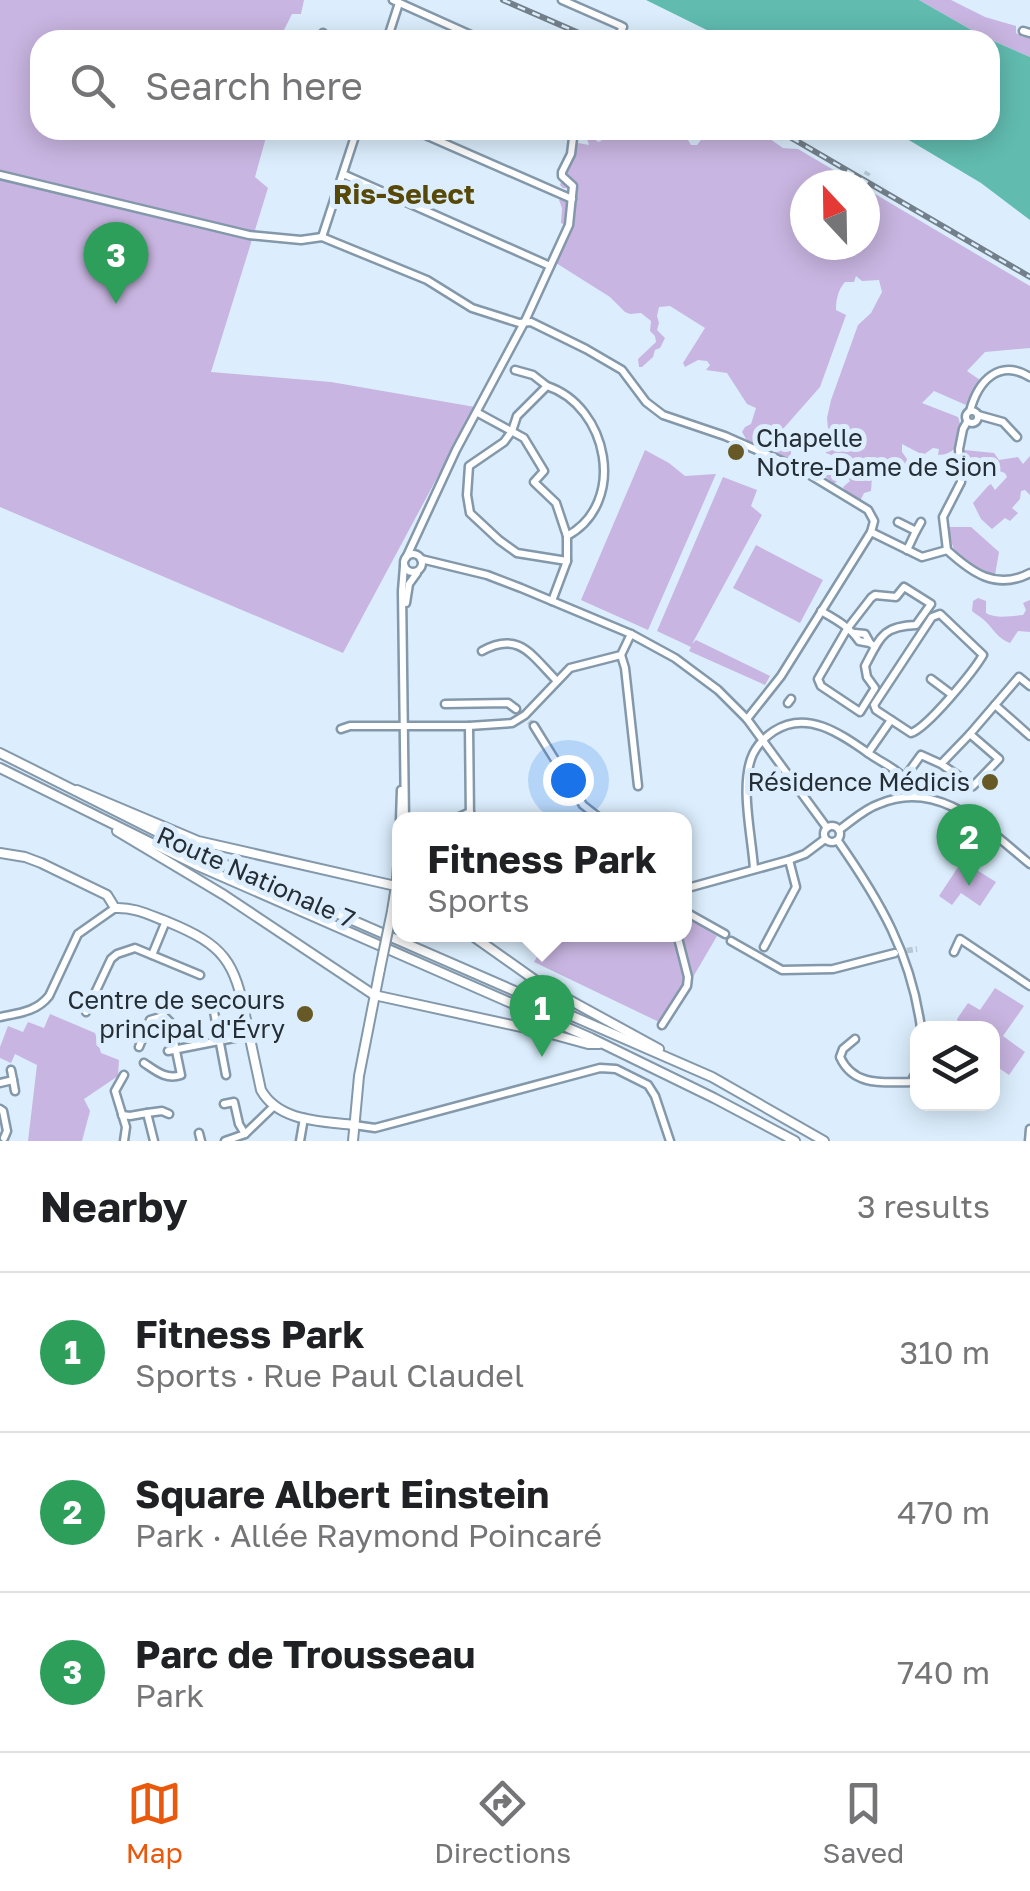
<!DOCTYPE html>
<html lang="en">
<head>
<meta charset="utf-8">
<style>
	:root { --surface:#fff; --page:#f6f6f6; --text:#202124; --muted:#757577; --line:#e0e0e0; --accent:#ea580c }
	body { margin:0; font-family:"Golos Text",sans-serif; background:var(--page); color:var(--text) }
	.controls { position:absolute; right:30px; bottom:30px; display:grid; overflow:hidden; border-radius:20px; box-shadow:0 5px 25px #0003 }
	.controls button { width:90px; height:90px; display:grid; place-items:center; padding:0; border:0; border-bottom:2px solid var(--line); background:var(--surface); color:var(--text); font:50px sans-serif }
	.compass { position:absolute; left:790px; top:170px; width:90px; height:90px; border-radius:50%; background:var(--surface); box-shadow:0 5px 25px #0003; rotate:338deg }
	.you { position:absolute; left:568px; top:780px; width:35px; height:35px; margin:-25px; border:8px solid #fff; border-radius:50%; background:#1a73e8; box-shadow:0 0 0 15px #1a73e833 }
	.badge { display:grid; place-items:center; width:65px; height:65px; border-radius:50%; background:var(--accent); color:#fff; font-size:32px; font-weight:700 }
	.pin { position:absolute; translate:-50% -82px; filter:drop-shadow(0 2px 5px #0008) }
	.pin::after { content:''; position:absolute; top:52px; width:35px; height:30px; background:inherit; clip-path:polygon(0 0,100% 0,50% 100%) }
	.popup { position:absolute; left:392px; top:812px; width:300px; height:130px; box-sizing:border-box; display:grid; place-content:center; border-radius:20px; background:var(--surface); filter:drop-shadow(0 2px 8px #0005); font-size:32px; white-space:nowrap; color:var(--muted) }
	.popup b { font-size:38px; color:var(--text) }
	.popup::after { content:''; position:absolute; left:50%; top:100%; margin-left:-20px; border:20px solid transparent; border-top-color:var(--surface) }
	.list { margin:0; padding:0; list-style:none }
	h2 { display:flex; justify-content:space-between; align-items:center; height:130px; margin:0; padding:0 40px; font-size:42px }
	h2 small { font-size:32px; font-weight:400; color:var(--muted) }
	.list li { display:grid; grid-template-columns:65px 1fr auto; gap:30px; align-items:center; box-sizing:border-box; height:160px; padding:0 40px; border-top:2px solid var(--line) }
	.list b { display:block; font-size:38px; white-space:nowrap }
	.list p { margin:0; font-size:32px; white-space:nowrap; color:var(--muted) }
	.list em { font-size:32px; font-style:normal; color:var(--muted) }
	.icon { flex:none; width:55px; height:55px; fill:none; stroke:currentColor; stroke-width:2; stroke-linecap:round; stroke-linejoin:round }
	.map { position:relative; flex:none; width:1030px; height:1141px; overflow:hidden }
	.search { position:absolute; background:var(--surface); box-shadow:0 5px 25px #0003; left:30px; right:30px; top:30px; height:110px; display:flex; align-items:center; gap:25px; box-sizing:border-box; padding:0 35px; border-radius:30px; color:var(--muted); font-size:38px }
	.sheet { height:610px; background:var(--surface) }
	nav { display:flex; justify-content:space-around; align-items:center; box-sizing:border-box; height:140px; border-top:2px solid var(--line); background:var(--surface); font-size:28px; color:var(--muted) }
	nav a { display:grid; justify-items:center; gap:5px }
	nav .on { color:var(--accent) }
	.map>svg:first-child { display:block }
	.green { fill:#c8b5e1 }
	.water { fill:#61bbaf }
	.lines { fill:none; stroke-linecap:round; stroke-linejoin:round }
	.minor-tunnel { stroke:#b7c7d5; stroke-width:6; stroke-dasharray:6 3; stroke-linecap:butt }
	.minor-casing { stroke:#8398aa; stroke-width:11 }
	.major-casing { stroke:#8398aa; stroke-width:12 }
	.minor { stroke:#fff; stroke-width:6 }
	.major { stroke:#fff; stroke-width:8 }
	.rail-casing { stroke:#73808b; stroke-width:6 }
	.rail { stroke:#dceefd; stroke-width:2.5; stroke-dasharray:8; stroke-linecap:butt }
	.major-bridge-casing { stroke:#8398aa; stroke-width:12; stroke-linecap:butt }
	.major-bridge { stroke:#fff; stroke-width:8 }
	.poi-dot { fill:#675926; stroke:#dceefd; stroke-width:4 }
	.labels { text-anchor:middle; stroke-width:10; stroke-linejoin:round; paint-order:stroke }
	.poi-label { font-size:25px; fill:#252d35; stroke:#dceefd; text-anchor:end }
	.street-label { font-size:25px; fill:#252d35; stroke:#dceefd }
	.neighbourhood-label { font-size:28px; font-weight:bold; fill:#584807; stroke:#dceefd }
</style>
</head>
<body>
<div class="map">
<svg width="1030" height="1141" viewBox="0 0 1030 1141">
	<rect width="100%" height="100%" fill="#dceefd"/>
	<g class="green">
		<polygon points="0,0 304,0 301,14 292,14 279,40 40,40 40,130 268,130 255,177 268,188 211,372 331,382 475,407 343,653 0,507"/>
		<polygon points="919,0 951,0 985,17 1016,26 1016,33 1023,37 1027,33 1030,34 1030,57 982,36"/>
		<path d="M607,130H690L688,140L691,145H697L709,130H757L783,148L798,149L859,185H805V245H865V188L1030,286V348L985,352L967,371L980,380L966,405L934,391L922,403L958,417C965,435 959,455 938,455L939,449L933,448L923,455L902,444V452L907,459L906,464L899,468L887,464L882,474L872,477L871,491L864,493L860,501L851,500L843,487L850,481L847,476L850,462L826,453L825,444L816,439L829,438L827,418L831,400L858,325L871,313L882,292L879,280L862,281L856,276L854,282H845C838,290 836,299 836,310L846,315L820,387L783,429L794,432L791,442V456C808,464 826,467 839,479L834,484L820,472L811,474L750,446L742,432L745,427L751,424L756,408L747,404L727,373L706,370L710,365L707,361L698,360L685,367L683,363L705,328L670,306L659,307L657,316L659,323L657,330L665,338L660,348L655,350L653,357L642,367H639L638,359L656,342L655,336L650,331L651,321L641,313L630,314L625,312L610,297L556,263L570,228L561,223L562,208L559,200L573,193L572,189L563,188L560,185L569,159L578,143L589,145L586,135L589,133L598,142L601,141Z"/>
		<polygon points="645,450 669,463 685,476 716,474 648,630 581,600"/>
		<polygon points="964,450 994,453 999,460 1018,457 1023,464 1030,456 1030,495 1025,490 1021,491 1020,499 1012,508 1018,513 1010,521 1005,518 992,529 981,519 973,503 988,486 991,484 995,490 1007,477 1005,473 987,467 986,462 979,458 967,464 963,462"/>
		<polygon points="723,477 757,490 751,506 762,515 692,644 696,640 770,676 765,685 689,651 691,647 657,631"/>
		<path d="M947,527H971L999,552L995,575C960,565 956,561 947,527Z"/>
		<polygon points="756,545 823,580 800,623 733,588"/>
		<path d="M978,598L986,601V613C995,619 1011,616 1023,615L1026,610L1023,603L1030,600V632L1018,631L1010,643C997,638 993,628 984,620C980,616 976,615 972,611L973,601Z"/>
		<polygon points="962,861 996,882 980,906 961,893 952,905 939,896"/>
		<polygon points="685,916 717,936 693,977 690,976 679,935 684,934"/>
		<path d="M550,935H674C689,985 691,980 659,1022L534,962Z"/>
		<polygon points="995,988 1024,1006 1003,1036 1025,1052 1009,1075 993,1064 992,1028 959,1028 957,1019 968,1003 980,1010"/>
		<polygon points="50,1014 95,1033 101,1053 119,1060 118,1076 84,1099 90,1111 82,1141 28,1141 37,1065 15,1054 11,1063 0,1058 0,1047 8,1026 23,1032 28,1022 44,1028"/>
	</g>
	<polygon class="water" points="646,0 919,0 982,36 1030,57 1030,220 981,183 892,130 990,130 990,40 727,40"/>
	<g class="lines">
		<g class="minor-tunnel">
			<polyline points="862,183 868,172"/>
			<polyline points="516,709 534,726"/>
			<polyline points="898,952 917,949"/>
		</g>
		<g class="minor-casing">
			<g id="minor">
				<polyline points="393,0 482,40"/>
				<polyline points="562,0 619,25 623,27 616,40"/>
				<polyline points="1023,31 1030,33"/>
				<polyline points="321,40 323,33"/>
				<polyline points="387,40 399,3"/>
				<polyline points="414,130 572,199"/>
				<polyline points="343,174 550,266"/>
				<polyline points="0,175 249,235 301,240 322,237 334,242 427,280 472,308 519,323 531,322 586,349 622,370 646,402 663,415 725,436 802,470 868,510 874,521 871,532 781,676 747,719"/>
				<polyline points="322,237 357,130"/>
				<polyline points="515,370 533,375 547,386"/>
				<circle cx="972" cy="417" r="6"/>
				<path d="M970,411C978,381 999,358 1030,377"/>
				<polyline points="478,413 524,438 544,471 534,482 556,503 567,536 567,561 552,601"/>
				<polyline points="978,415 1003,422 1017,437"/>
				<path d="M967,422L963,429L959,449L961,482L943,517L947,550C971,572 996,591 1030,573"/>
				<polyline points="898,522 916,531 907,550"/>
				<polyline points="916,531 921,522"/>
				<polyline points="871,532 922,557 947,550"/>
				<circle cx="413" cy="563" r="9"/>
				<polyline points="406,558 456,450 525,321 569,225 573,186 562,176 562,172 571,154 574,130"/>
				<polyline points="421,559 487,575 521,588 631,634 675,658 718,690 747,719 827,828"/>
				<path d="M567,561L517,553L499,540L470,513L467,495L469,466L504,442L512,431L517,416L547,386C608,406 628,503 567,536"/>
				<polyline points="404,566 402,591 405,820"/>
				<path d="M904,587L931,604L916,625C882,626 880,638 865,666L867,677L875,688L860,712L821,686L818,679L847,629L871,598L875,595L896,597Z"/>
				<polyline points="406,603 409,584 417,573"/>
				<path d="M821,611C835,619 850,627 859,641L870,643L875,647"/>
				<path d="M940,614L983,655C973,672 927,728 911,733L876,710L874,705L932,617Z"/>
				<polyline points="855,633 865,634 870,643"/>
				<path d="M482,651C519,630 532,656 557,681"/>
				<polyline points="621,655 625,668 638,786"/>
				<polyline points="931,679 951,694"/>
				<polyline points="788,703 791,699"/>
				<polyline points="445,704 508,703 516,709"/>
				<polyline points="995,705 1030,736"/>
				<polyline points="469,726 470,820"/>
				<polyline points="534,726 583,805 602,820"/>
				<polyline points="341,729 350,726 469,726 512,723 525,715 570,668 621,655 631,634"/>
				<polyline points="970,734 1019,677 1030,686"/>
				<polyline points="868,753 891,720"/>
				<polyline points="905,777 921,755 941,764 973,786 999,759 970,734 941,764"/>
				<polyline points="400,820 401,790"/>
				<polyline points="453,820 470,812"/>
				<circle cx="832" cy="834" r="8"/>
				<path d="M839,830C852,821 864,809 879,804C939,778 987,829 1030,864"/>
				<path d="M838,841C880,901 911,954 921,1028"/>
				<polyline points="950,843 970,817"/>
				<path d="M754,869C752,836 739,784 753,754C758,744 765,737 774,731C808,709 842,735 871,755C881,762 895,768 903,777C908,782 911,790 915,796"/>
				<polyline points="396,886 400,832"/>
				<polyline points="684,889 789,860 805,854 825,839"/>
				<polyline points="684,911 725,934"/>
				<polyline points="731,941 782,970 833,969 895,953"/>
				<polyline points="764,947 796,887 789,860"/>
				<polyline points="954,952 960,939 1030,986"/>
				<polyline points="152,955 166,921"/>
				<polyline points="212,1001 226,1075"/>
				<polyline points="86,1012 111,959 117,954 135,948 200,975"/>
				<path d="M0,1017C19,1013 36,1012 49,996L78,934L115,908"/>
				<polyline points="662,1025 687,986 688,977 677,934"/>
				<path d="M855,1039L843,1049L840,1057C854,1088 886,1082 914,1082"/>
				<path d="M139,1047L150,1020L164,1016L170,1022L181,1075C166,1080 156,1071 144,1063"/>
				<polyline points="168,1051 249,1035"/>
				<polyline points="918,1070 913,1078 918,1085"/>
				<polyline points="13,1080 15,1091"/>
				<polyline points="0,1083 13,1080 11,1070"/>
				<polyline points="224,1104 234,1102 239,1124 245,1134"/>
				<polyline points="0,1109 3,1111 7,1131 4,1138"/>
				<polyline points="122,1115 130,1116 147,1113"/>
				<polyline points="354,1125 375,1128 600,1068 616,1069 648,1085 655,1096 670,1141"/>
				<polyline points="199,1133 201,1141"/>
				<polyline points="124,1141 126,1127 115,1091 124,1075"/>
				<polyline points="154,1141 147,1113 162,1111 169,1114"/>
				<polyline points="225,1141 245,1134 273,1107"/>
				<polyline points="300,1141 304,1118"/>
				<polyline points="1029,1141 1030,1129"/>
			</g>
		</g>
		<g class="major-casing">
			<g id="major">
				<polyline points="0,753 203,855 712,1077 824,1141"/>
				<polyline points="0,768 196,865 591,1038 714,1098 795,1141"/>
				<polyline points="77,790 198,841 400,887"/>
				<polyline points="117,831 224,895 374,995 544,1032 588,1044 599,1044"/>
				<path d="M0,853L25,857L41,863L107,895L115,908C135,907 149,915 168,922C224,945 235,961 246,1020C251,1043 256,1067 261,1090C279,1122 321,1121 354,1125"/>
				<polyline points="392,911 396,886"/>
				<polyline points="470,934 542,985 659,1049"/>
				<polyline points="353,1141 359,1076 380,969"/>
			</g>
		</g>
		<use href="#minor" class="minor"/>
		<use href="#major" class="major"/>
		<g class="rail-casing">
			<g id="rail">
				<polyline points="503,0 595,40"/>
				<polyline points="778,130 1030,277"/>
			</g>
		</g>
		<use href="#rail" class="rail"/>
		<g class="major-bridge-casing">
			<polyline id="major-bridge" points="380,969 392,911"/>
		</g>
		<use href="#major-bridge" class="major-bridge"/>
	</g>
	<g class="poi-dot">
		<circle cx="736" cy="452" r="10"/>
		<circle cx="990" cy="782" r="10"/>
		<circle cx="305" cy="1014" r="10"/>
	</g>
	<g class="labels">
		<g class="poi-label">
			<text x="756" y="447" text-anchor="start">Chapelle<tspan x="756" dy="29">Notre-Dame de Sion</tspan></text>
			<text x="970" y="791">Résidence Médicis</text>
			<text x="285" y="1009">Centre de secours<tspan x="285" dy="29">principal d'Évry</tspan></text>
		</g>
		<g class="street-label">
			<text transform="translate(256 877) rotate(24)" y="9">Route Nationale 7</text>
		</g>
		<g class="neighbourhood-label">
			<text x="404" y="204">Ris-Select</text>
		</g>
	</g>
</svg>
<div class="controls">
<button><svg class="icon" aria-label="layers" viewBox="0 0 24 24"><path d="M12 4l9 5-9 5-9-5zM3 14l9 5 9-5"/></svg></button>
</div>
<svg class="compass" viewBox="-18 -18 36 36"><path d="M0-13l5 13h-10z" fill="#e53935"/><path d="M0 13l5-13h-10z" fill="#757577"/></svg>
<div class="you"></div>
<div class="pin badge" style="left:542px;top:1057px;background:#2e9e5b">1</div>
<div class="popup"><b>Fitness Park</b>Sports</div>
<div class="pin badge" style="left:969px;top:886px;background:#2e9e5b">2</div>
<div class="pin badge" style="left:116px;top:304px;background:#2e9e5b">3</div>
<div class="search"><svg class="icon" aria-label="search" viewBox="0 0 24 24"><circle cx="10" cy="10" r="6"/><path d="M15 15l6 6"/></svg>Search here</div>
</div>
<section class="sheet">
<h2>Nearby<small>3 results</small></h2>
<ul class="list">
<li><span class="badge" style="background:#2e9e5b">1</span><div><b>Fitness Park</b><p>Sports · Rue Paul Claudel</p></div><em>310 m</em></li>
<li><span class="badge" style="background:#2e9e5b">2</span><div><b>Square Albert Einstein</b><p>Park · Allée Raymond Poincaré</p></div><em>470 m</em></li>
<li><span class="badge" style="background:#2e9e5b">3</span><div><b>Parc de Trousseau</b><p>Park</p></div><em>740 m</em></li>
</ul>
</section>
<nav>
<a class="on"><svg class="icon" aria-label="map" viewBox="0 0 24 24"><path d="M3 6l6-2 6 2 6-2v14l-6 2-6-2-6 2zM9 4v14M15 6v14"/></svg>Map</a>
<a><svg class="icon" aria-label="directions" viewBox="0 0 24 24"><path d="M12 3l9 9-9 9-9-9zM9 14v-3h6M13 9l2 2-2 2"/></svg>Directions</a>
<a><svg class="icon" aria-label="saved" viewBox="0 0 24 24"><path d="M7 4h10v16l-5-4-5 4z"/></svg>Saved</a>
</nav>
</body>
</html>
